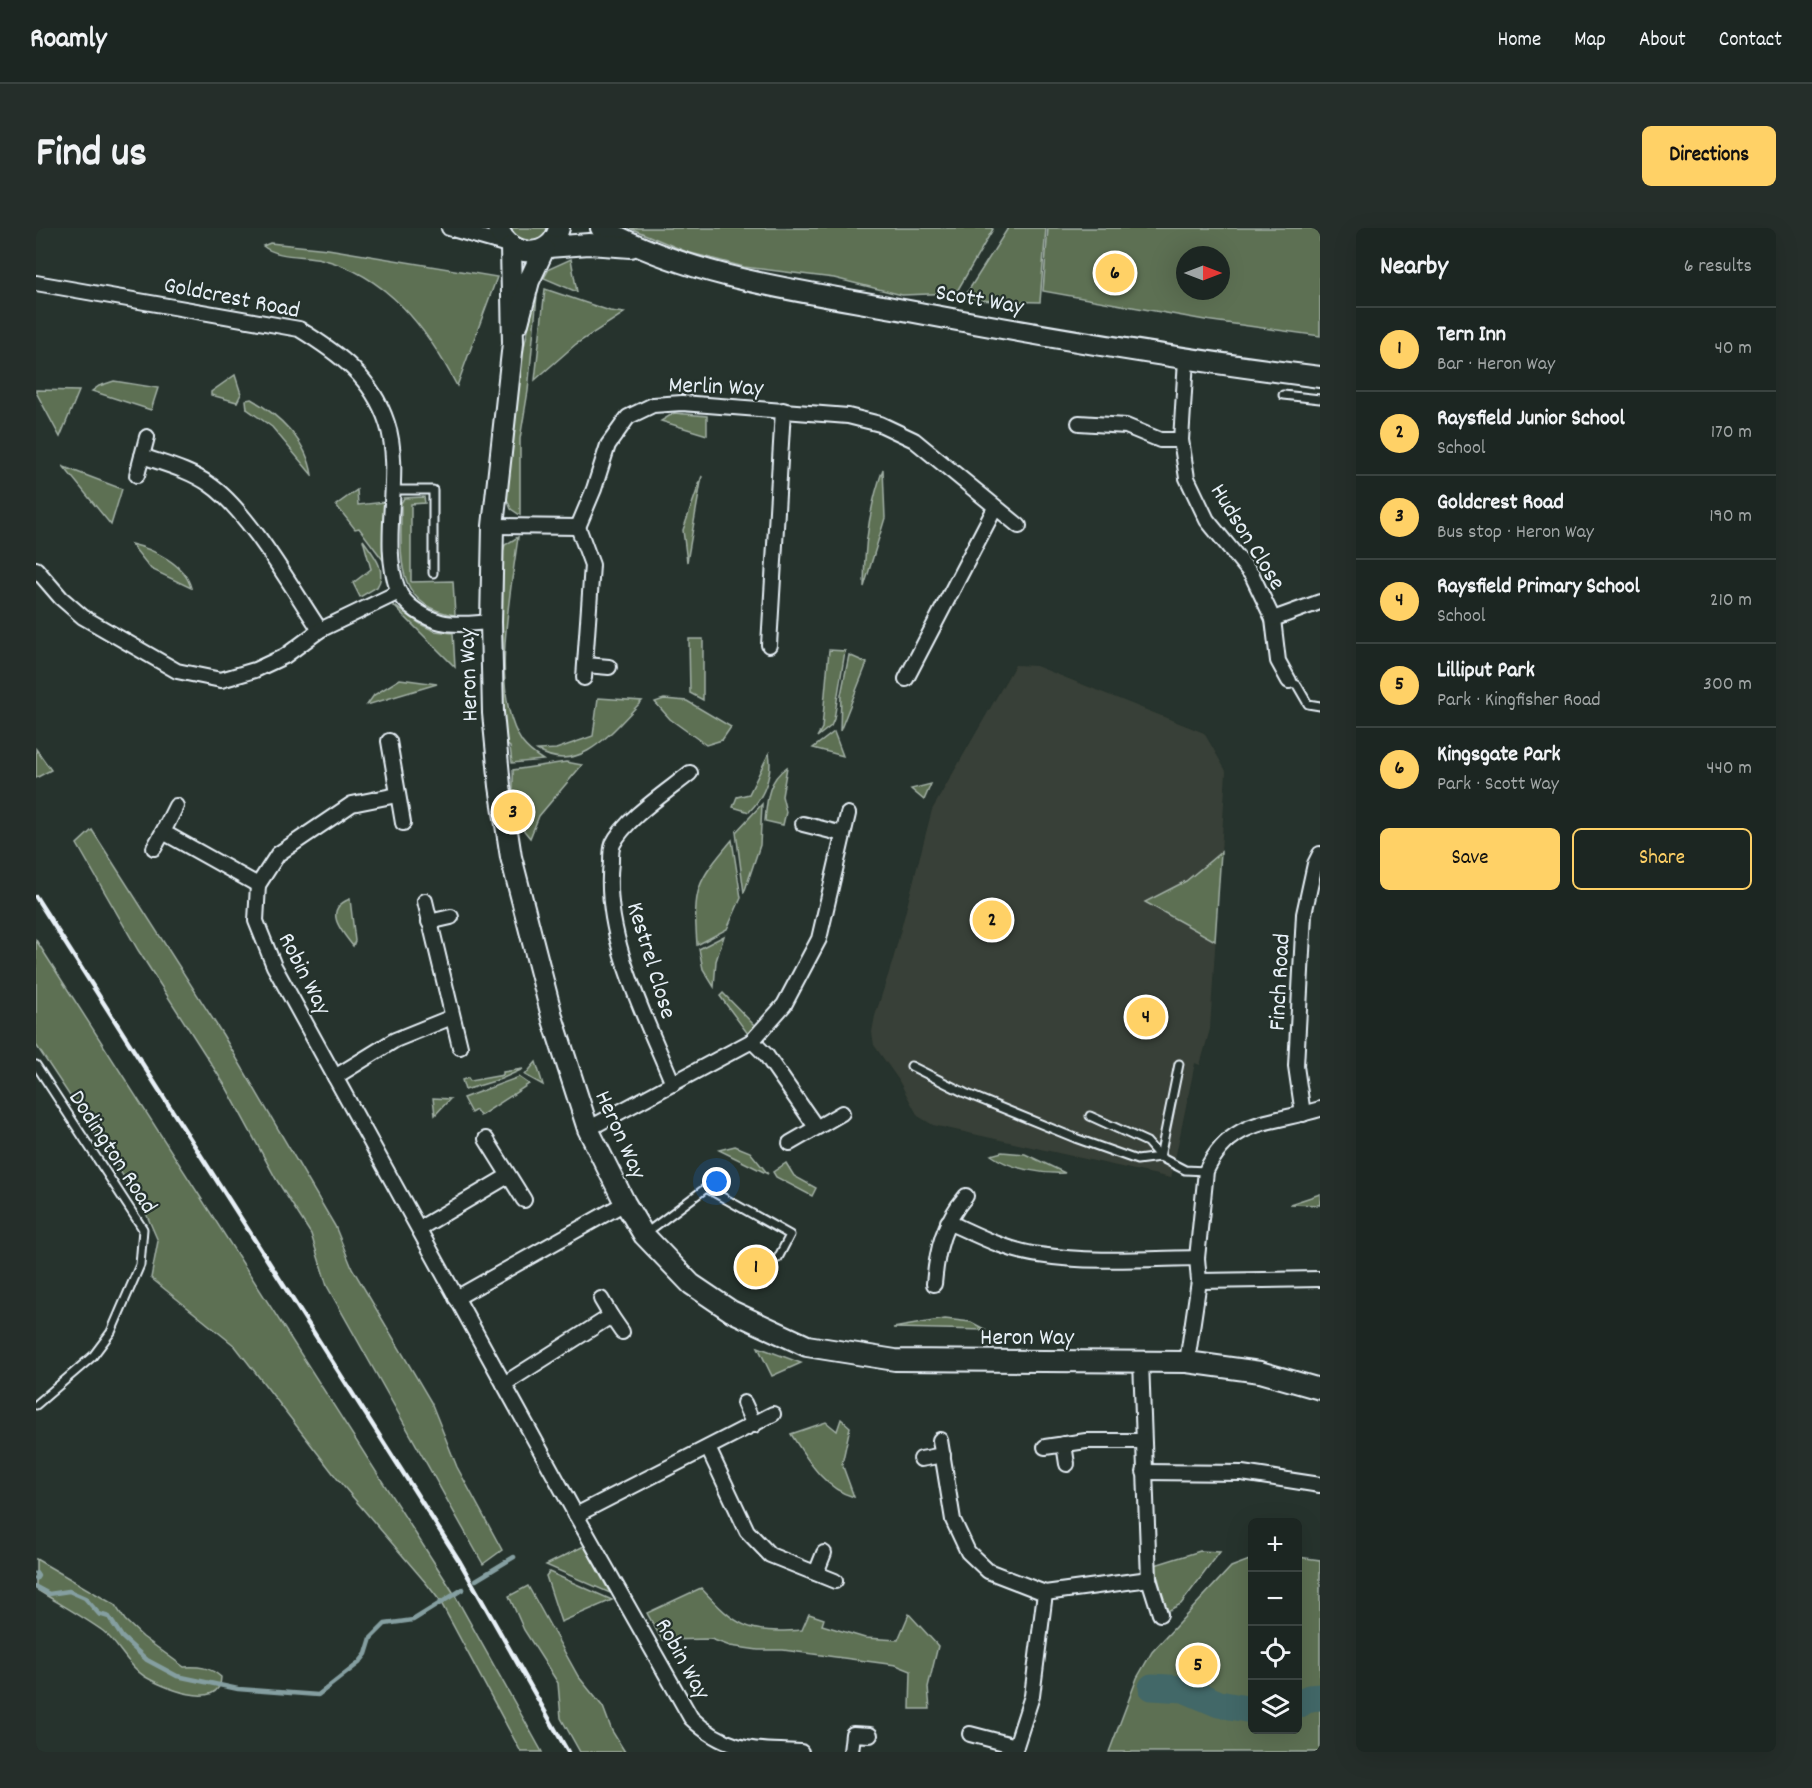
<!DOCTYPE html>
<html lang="en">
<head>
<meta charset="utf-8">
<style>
	:root { --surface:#1c2622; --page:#252e2a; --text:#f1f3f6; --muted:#a0a5a5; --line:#3a4340; --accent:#ffd166 }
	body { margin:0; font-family:Dekko,sans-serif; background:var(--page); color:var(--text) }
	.controls { position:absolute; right:18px; bottom:18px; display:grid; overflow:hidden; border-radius:9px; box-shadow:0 6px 24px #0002 }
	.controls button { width:54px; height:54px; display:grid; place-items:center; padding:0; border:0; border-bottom:2px solid var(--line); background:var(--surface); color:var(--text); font:30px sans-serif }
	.compass { position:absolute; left:1140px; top:18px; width:54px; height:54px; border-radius:50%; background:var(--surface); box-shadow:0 6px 24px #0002; rotate:90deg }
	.you { position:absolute; left:681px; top:954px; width:21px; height:21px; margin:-15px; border:4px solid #fff; border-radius:50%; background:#1a73e8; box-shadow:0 0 0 9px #1a73e833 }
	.badge { display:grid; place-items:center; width:39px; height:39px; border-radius:50%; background:var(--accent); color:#111; font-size:20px; font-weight:700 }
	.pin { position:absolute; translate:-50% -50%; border:3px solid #fff; box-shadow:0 2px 6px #0006 }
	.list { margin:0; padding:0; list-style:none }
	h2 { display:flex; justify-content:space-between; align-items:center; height:78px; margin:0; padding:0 24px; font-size:26px }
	h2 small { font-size:20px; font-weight:400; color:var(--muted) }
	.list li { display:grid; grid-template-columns:39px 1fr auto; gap:18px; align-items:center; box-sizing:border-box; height:84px; padding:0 24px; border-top:2px solid var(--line) }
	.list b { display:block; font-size:22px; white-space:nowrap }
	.list p { margin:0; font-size:20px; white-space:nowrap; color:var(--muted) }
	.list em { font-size:20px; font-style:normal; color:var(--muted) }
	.actions { display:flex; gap:12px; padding:18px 24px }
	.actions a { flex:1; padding:14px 0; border:2px solid var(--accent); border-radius:9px; text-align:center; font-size:21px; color:var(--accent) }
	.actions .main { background:var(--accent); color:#111 }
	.icon { flex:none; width:33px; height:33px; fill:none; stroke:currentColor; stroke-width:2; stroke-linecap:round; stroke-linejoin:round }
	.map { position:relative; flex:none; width:1284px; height:1524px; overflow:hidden; border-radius:9px }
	header { display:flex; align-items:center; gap:36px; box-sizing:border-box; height:84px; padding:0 30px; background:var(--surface); border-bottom:2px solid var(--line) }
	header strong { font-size:28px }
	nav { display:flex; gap:33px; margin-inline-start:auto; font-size:21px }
	.intro { display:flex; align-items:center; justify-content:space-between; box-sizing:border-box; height:144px; padding:0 36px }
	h1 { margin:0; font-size:42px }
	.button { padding:15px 27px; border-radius:9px; background:var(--accent); color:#111; font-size:21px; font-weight:700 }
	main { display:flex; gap:36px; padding:0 36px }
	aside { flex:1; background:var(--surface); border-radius:9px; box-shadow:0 6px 24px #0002 }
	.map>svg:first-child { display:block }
	.built { fill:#394037 }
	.green { fill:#5d7053; stroke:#a2b0a6; stroke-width:1.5; fill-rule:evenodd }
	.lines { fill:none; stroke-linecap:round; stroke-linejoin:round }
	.stream { stroke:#859fa1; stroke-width:4.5 }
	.river { stroke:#436867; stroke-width:27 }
	.lane-casing { stroke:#e8f1f8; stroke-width:11 }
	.street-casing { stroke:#e8f1f8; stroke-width:18 }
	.secondary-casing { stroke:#e8f1f8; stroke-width:24 }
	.lane { stroke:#26332d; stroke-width:7 }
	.street { stroke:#26332d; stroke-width:14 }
	.secondary { stroke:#26332d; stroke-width:20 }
	.rail { stroke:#e8f1f8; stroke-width:4.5 }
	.labels { text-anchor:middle; stroke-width:4.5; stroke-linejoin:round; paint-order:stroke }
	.street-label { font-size:24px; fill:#e8f1f8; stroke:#26332d }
</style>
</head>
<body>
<header>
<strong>Roamly</strong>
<nav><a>Home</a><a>Map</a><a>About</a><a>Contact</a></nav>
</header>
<div class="intro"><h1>Find us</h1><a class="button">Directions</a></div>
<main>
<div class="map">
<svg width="1284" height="1524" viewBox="0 0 1284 1524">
	<rect width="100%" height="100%" fill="#26332d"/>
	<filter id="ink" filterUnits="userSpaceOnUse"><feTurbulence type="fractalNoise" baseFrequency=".0167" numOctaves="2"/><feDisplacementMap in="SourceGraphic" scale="12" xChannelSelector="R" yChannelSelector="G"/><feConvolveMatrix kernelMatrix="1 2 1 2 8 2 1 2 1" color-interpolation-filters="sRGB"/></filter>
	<g filter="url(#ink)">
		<polygon class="built" points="979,437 1000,438 1168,505 1190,543 1174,801 1164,837 1159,835 1135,950 897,897 882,888 862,851 838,817 836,804 839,788 857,732 896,582"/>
		<g class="green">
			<polygon points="472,0 515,0 511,9 498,16 478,10"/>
			<polygon points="594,0 955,0 957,1 920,65 866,67 798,50 708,39 651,24"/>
			<polygon points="972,0 1010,0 1004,74 930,72 929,68"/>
			<path d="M1012,0H1284V108L1169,92L1007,63ZM1149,27H1185V63H1149Z"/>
			<path d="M234,15L292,21L461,49L421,158C391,100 351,47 285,31C267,27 241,30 227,18Z"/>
			<polygon points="535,31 541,64 508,50 513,41"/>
			<polygon points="502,57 492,163 484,211 484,287 475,281 469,266 483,141"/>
			<polygon points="509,61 574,83 588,85 540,116 499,152"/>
			<polygon points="199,147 205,166 201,174 175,167 175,164"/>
			<polygon points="78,153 122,160 115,182 56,163 63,158"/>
			<polygon points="0,162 43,163 24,209 0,164"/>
			<path d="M215,171C243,187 271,213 276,247L236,199L211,181L210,172Z"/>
			<polygon points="638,185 671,188 671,207 625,193"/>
			<polygon points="28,239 86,261 75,297"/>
			<path d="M847,241L849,290L828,359C828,318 833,280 847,241Z"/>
			<polygon points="666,248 651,334 647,302"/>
			<polygon points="321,262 322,277 349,274 350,336 323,300 319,301 300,277"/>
			<path d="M388,269L389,275L375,276V354L417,353L419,387C355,378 366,324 365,275L368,270Z"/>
			<path d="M482,309C475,365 453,465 486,514C492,522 499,527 507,532L476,535L474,519L469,515L463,410L465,330L469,317Z"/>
			<path d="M327,312C337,326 352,342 341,359L324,369L317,355L335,341Z"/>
			<path d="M95,316C117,321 149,336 155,360L115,341Z"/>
			<polygon points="356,376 386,397 399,403 417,405 419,439"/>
			<polygon points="653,411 667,411 667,472 654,465"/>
			<polygon points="793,422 809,423 798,491 795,498 781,509 786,500"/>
			<polygon points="813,427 831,435 804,503 805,467"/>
			<polygon points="364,451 401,456 331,477 338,467"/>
			<path d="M562,470L606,473C578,501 544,549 501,522L520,521L557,508Z"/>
			<polygon points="628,471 651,473 695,499 686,512 670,517 634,491 619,474"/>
			<polygon points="798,504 807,528 777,520"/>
			<polygon points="0,521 15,542 0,550"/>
			<path d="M733,525C737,546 728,569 713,584L697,579L701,569L713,566Z"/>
			<path d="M530,534L546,537L503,588L494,610C471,584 478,574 477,542Z"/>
			<path d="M751,539L746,568L750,584L747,597L729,593C731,571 732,552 751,539Z"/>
			<polygon points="895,556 888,572 875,561"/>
			<polygon points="726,576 724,617 708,665 700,604"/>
			<polygon points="56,602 187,807 299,998 316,1040 395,1174 421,1239 466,1322 447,1336 291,1058 275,1006 240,951 190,859 102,722 41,616"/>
			<path d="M696,612L705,670L691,701L661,717C657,660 660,655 696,612Z"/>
			<polygon points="1185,624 1179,713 1109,674 1150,653"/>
			<path d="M314,671L319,713L317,718C304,702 287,681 314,671Z"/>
			<polygon points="688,708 680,733 678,759 667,741 663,721"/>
			<polygon points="0,712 417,1364 506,1524 485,1524 404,1373 390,1355 303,1253 199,1118 115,1050 122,1013 106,976 0,817"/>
			<polygon points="687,765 720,799 712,806 684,768"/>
			<polygon points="500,834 507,857 489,847"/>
			<polygon points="487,841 465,851 429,862 426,852 432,850 434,853 467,847 467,844"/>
			<polygon points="483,849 493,856 444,888 440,882 435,885 427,870"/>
			<polygon points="397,870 414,871 399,887"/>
			<polygon points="699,918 714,924 732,946 683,922"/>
			<path d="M966,924L989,926L1029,945C1005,946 974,941 955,927Z"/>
			<polygon points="750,935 758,948 780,960 776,968 740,949 737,944"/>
			<polygon points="1284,966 1284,977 1254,976"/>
			<polygon points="909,1091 935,1094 950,1102 857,1100"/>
			<polygon points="722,1119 765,1135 736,1148"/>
			<path d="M805,1191L814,1199L806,1236L818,1269C788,1261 771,1231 755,1206L790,1194L801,1203Z"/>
			<polygon points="548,1318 574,1365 510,1337"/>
			<polygon points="1164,1323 1184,1324 1145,1376 1130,1384 1119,1337"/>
			<polygon points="1262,1329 1284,1332 1284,1524 1073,1524 1101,1450 1116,1424 1195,1339 1216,1331 1216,1502 1262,1502"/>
			<path d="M0,1331L79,1377L89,1392L107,1409L148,1439C162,1438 174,1439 185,1449C185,1485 124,1458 108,1448C91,1437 82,1415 67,1403C46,1388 22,1375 0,1361Z"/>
			<polygon points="513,1344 576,1372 525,1394 510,1348"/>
			<polygon points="492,1358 542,1448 567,1479 576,1503 589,1524 544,1524 525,1490 522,1455 488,1402 473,1368"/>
			<path d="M665,1360C701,1399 712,1406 766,1402L773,1386L788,1391L786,1397L829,1410L862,1412L873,1386L902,1418L892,1459L894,1481H874L875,1443L860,1437L747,1422H722L694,1418L675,1411L626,1412L611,1385Z"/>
		</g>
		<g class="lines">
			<g class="stream">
				<polyline points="0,1345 2,1348 0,1351"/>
				<polyline points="440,1352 478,1329"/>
				<polyline points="0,1359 13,1366 33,1363 49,1370 63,1386 73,1389 86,1409 111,1432 141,1448 202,1461 282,1467 323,1435 330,1426 335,1410 349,1396 377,1392 427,1361"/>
			</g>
			<g class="river">
				<polyline points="1116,1459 1148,1461 1183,1476 1216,1482"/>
				<polyline points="1262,1477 1273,1470 1284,1469"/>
			</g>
			<g class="lane-casing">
				<g id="lane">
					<polyline points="1247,167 1284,171"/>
					<polyline points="357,262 397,262 397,345"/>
					<polyline points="1253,453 1261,457 1272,476 1284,478"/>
					<polyline points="0,837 107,1001 104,1037 75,1104 57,1128 0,1177"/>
					<polyline points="875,838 929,865 1039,910 1101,932 1124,929"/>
					<polyline points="1054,888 1111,914 1124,929 1149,942 1170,943"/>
					<polyline points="1124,929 1143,836"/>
					<polyline points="610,1005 670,960 754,1007 742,1030"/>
				</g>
			</g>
			<g class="street-casing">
				<g id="street">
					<polyline points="413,0 472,17"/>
					<path d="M0,55L263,101C302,125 336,149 351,195C368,246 343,313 362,362C369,378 389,390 405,394C421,398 438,395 455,394"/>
					<polyline points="1150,132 1145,212 1151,250 1171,292 1216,347 1237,391 1242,433 1253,453"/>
					<polyline points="1043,195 1090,198 1124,212 1145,212"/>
					<path d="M111,209L106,228C128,236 153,242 173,256C212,282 257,362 284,402"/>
					<polyline points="101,247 106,228"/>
					<polyline points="457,298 542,299 558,261 572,217 592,189 617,177 646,175 812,188 844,196 878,212 983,298"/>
					<polyline points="542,299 556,337 548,450"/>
					<polyline points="0,341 25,370 47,389 141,443 185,452 219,442 249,428 284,402 363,364"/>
					<polyline points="1237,391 1284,374"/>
					<polyline points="733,417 747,182"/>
					<polyline points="550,437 573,439"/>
					<polyline points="870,451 959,280"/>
					<polyline points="353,513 367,595"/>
					<path d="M361,567L316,576L242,626L222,657L220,693L238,738L540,1287L655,1490C690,1524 718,1522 765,1524"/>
					<polyline points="140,578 127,604 222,657"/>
					<polyline points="767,596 807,606"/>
					<polyline points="118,620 127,604"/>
					<polyline points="389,673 424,819"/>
					<polyline points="393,694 415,689"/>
					<polyline points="716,813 730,827 780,899"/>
					<polyline points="299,849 359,812 416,789"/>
					<path d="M637,856C610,790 566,707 575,634C575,629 575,621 577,616C589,591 632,563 654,545"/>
					<polyline points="1267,886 1260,838 1268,686 1279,636 1284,626"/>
					<polyline points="552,901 716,813 748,777 783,711 812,586"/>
					<polyline points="450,911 488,972"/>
					<polyline points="754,915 806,885"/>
					<path d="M912,994C941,1007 971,1023 1003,1027C1055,1035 1109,1031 1161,1030"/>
					<polyline points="384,1000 472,948"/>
					<polyline points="1163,1053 1284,1051"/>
					<path d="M898,1056C901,1022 907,995 930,968"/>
					<polyline points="420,1070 589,975"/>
					<polyline points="565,1071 575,1088"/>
					<polyline points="1105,1133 1113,1351 1124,1386"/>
					<path d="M1151,1134L1163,1053L1161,1030L1170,943C1195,890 1235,896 1284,881"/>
					<polyline points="468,1156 575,1088 586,1104"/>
					<polyline points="708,1175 718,1197"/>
					<polyline points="904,1212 917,1292 932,1324 952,1343 1009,1365 1113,1351"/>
					<polyline points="1028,1216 1031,1236"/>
					<polyline points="1009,1219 1050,1213 1106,1213"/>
					<polyline points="672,1220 711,1303 734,1327 799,1353"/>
					<polyline points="885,1231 907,1227"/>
					<polyline points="1108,1244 1206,1245 1284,1257"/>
					<polyline points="540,1287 737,1186"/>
					<polyline points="780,1345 788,1325"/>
					<polyline points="934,1506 980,1518"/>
					<polyline points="815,1524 817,1506 834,1507"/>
					<polyline points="978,1524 996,1468 1009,1365"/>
				</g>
			</g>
			<g class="secondary-casing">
				<g id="secondary">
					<path d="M462,0C473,30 515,33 523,0"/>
					<path d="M565,0C655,49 758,62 857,80C999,107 1141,131 1284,149"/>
					<polyline points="475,19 477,115 457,298 455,394 457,485 464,558 475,629 517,792 552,901 589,975 608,1007 655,1056 695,1083 771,1118 859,1132 1151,1134 1224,1144 1284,1161"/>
					<polyline points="512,19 553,16 595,19"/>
					<polyline points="482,95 493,53 508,21"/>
				</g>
			</g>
			<use href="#lane" class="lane"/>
			<use href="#street" class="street"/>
			<use href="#secondary" class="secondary"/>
			<polyline class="rail" points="0,669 424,1334 532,1524"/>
		</g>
	</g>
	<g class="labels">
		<g class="street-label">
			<text transform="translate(196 68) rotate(11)" y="8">Goldcrest Road</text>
			<text transform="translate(944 70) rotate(10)" y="8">Scott Way</text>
			<text transform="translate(680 157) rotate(2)" y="8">Merlin Way</text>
			<text transform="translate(1213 308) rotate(58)" y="8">Hudson Close</text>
			<text transform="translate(431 447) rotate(-92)" y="8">Heron Way</text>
			<text transform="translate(617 732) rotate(73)" y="8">Kestrel Close</text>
			<text transform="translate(270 745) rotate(63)" y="8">Robin Way</text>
			<text transform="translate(1242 754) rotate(-87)" y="8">Finch Road</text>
			<text transform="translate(586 906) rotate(66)" y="8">Heron Way</text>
			<text transform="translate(78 923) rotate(57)" y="8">Dodington Road</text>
			<text x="991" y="1116">Heron Way</text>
			<text transform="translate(648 1430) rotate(61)" y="8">Robin Way</text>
		</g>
	</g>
</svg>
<div class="controls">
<button>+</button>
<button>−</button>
<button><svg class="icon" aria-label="locate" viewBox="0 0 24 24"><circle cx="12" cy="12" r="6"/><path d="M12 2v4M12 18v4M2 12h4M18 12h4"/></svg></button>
<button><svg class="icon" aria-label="layers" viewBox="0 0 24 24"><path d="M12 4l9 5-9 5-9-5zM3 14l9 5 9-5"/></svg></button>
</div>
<svg class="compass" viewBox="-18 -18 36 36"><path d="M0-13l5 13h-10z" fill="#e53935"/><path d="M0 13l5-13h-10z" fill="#a0a5a5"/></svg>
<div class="you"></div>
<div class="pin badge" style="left:720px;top:1039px">1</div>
<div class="pin badge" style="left:956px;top:692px">2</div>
<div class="pin badge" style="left:477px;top:584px">3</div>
<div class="pin badge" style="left:1110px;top:789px">4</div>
<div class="pin badge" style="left:1162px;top:1437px">5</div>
<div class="pin badge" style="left:1079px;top:45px">6</div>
</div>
<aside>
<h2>Nearby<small>6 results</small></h2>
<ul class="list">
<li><span class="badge">1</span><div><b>Tern Inn</b><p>Bar · Heron Way</p></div><em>40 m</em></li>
<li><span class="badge">2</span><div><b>Raysfield Junior School</b><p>School</p></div><em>170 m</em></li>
<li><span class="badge">3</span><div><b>Goldcrest Road</b><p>Bus stop · Heron Way</p></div><em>190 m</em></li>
<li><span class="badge">4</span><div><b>Raysfield Primary School</b><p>School</p></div><em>210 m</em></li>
<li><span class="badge">5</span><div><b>Lilliput Park</b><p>Park · Kingfisher Road</p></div><em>300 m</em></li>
<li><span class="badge">6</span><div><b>Kingsgate Park</b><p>Park · Scott Way</p></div><em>440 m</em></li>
</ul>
<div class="actions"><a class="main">Save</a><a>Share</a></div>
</aside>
</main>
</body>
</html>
